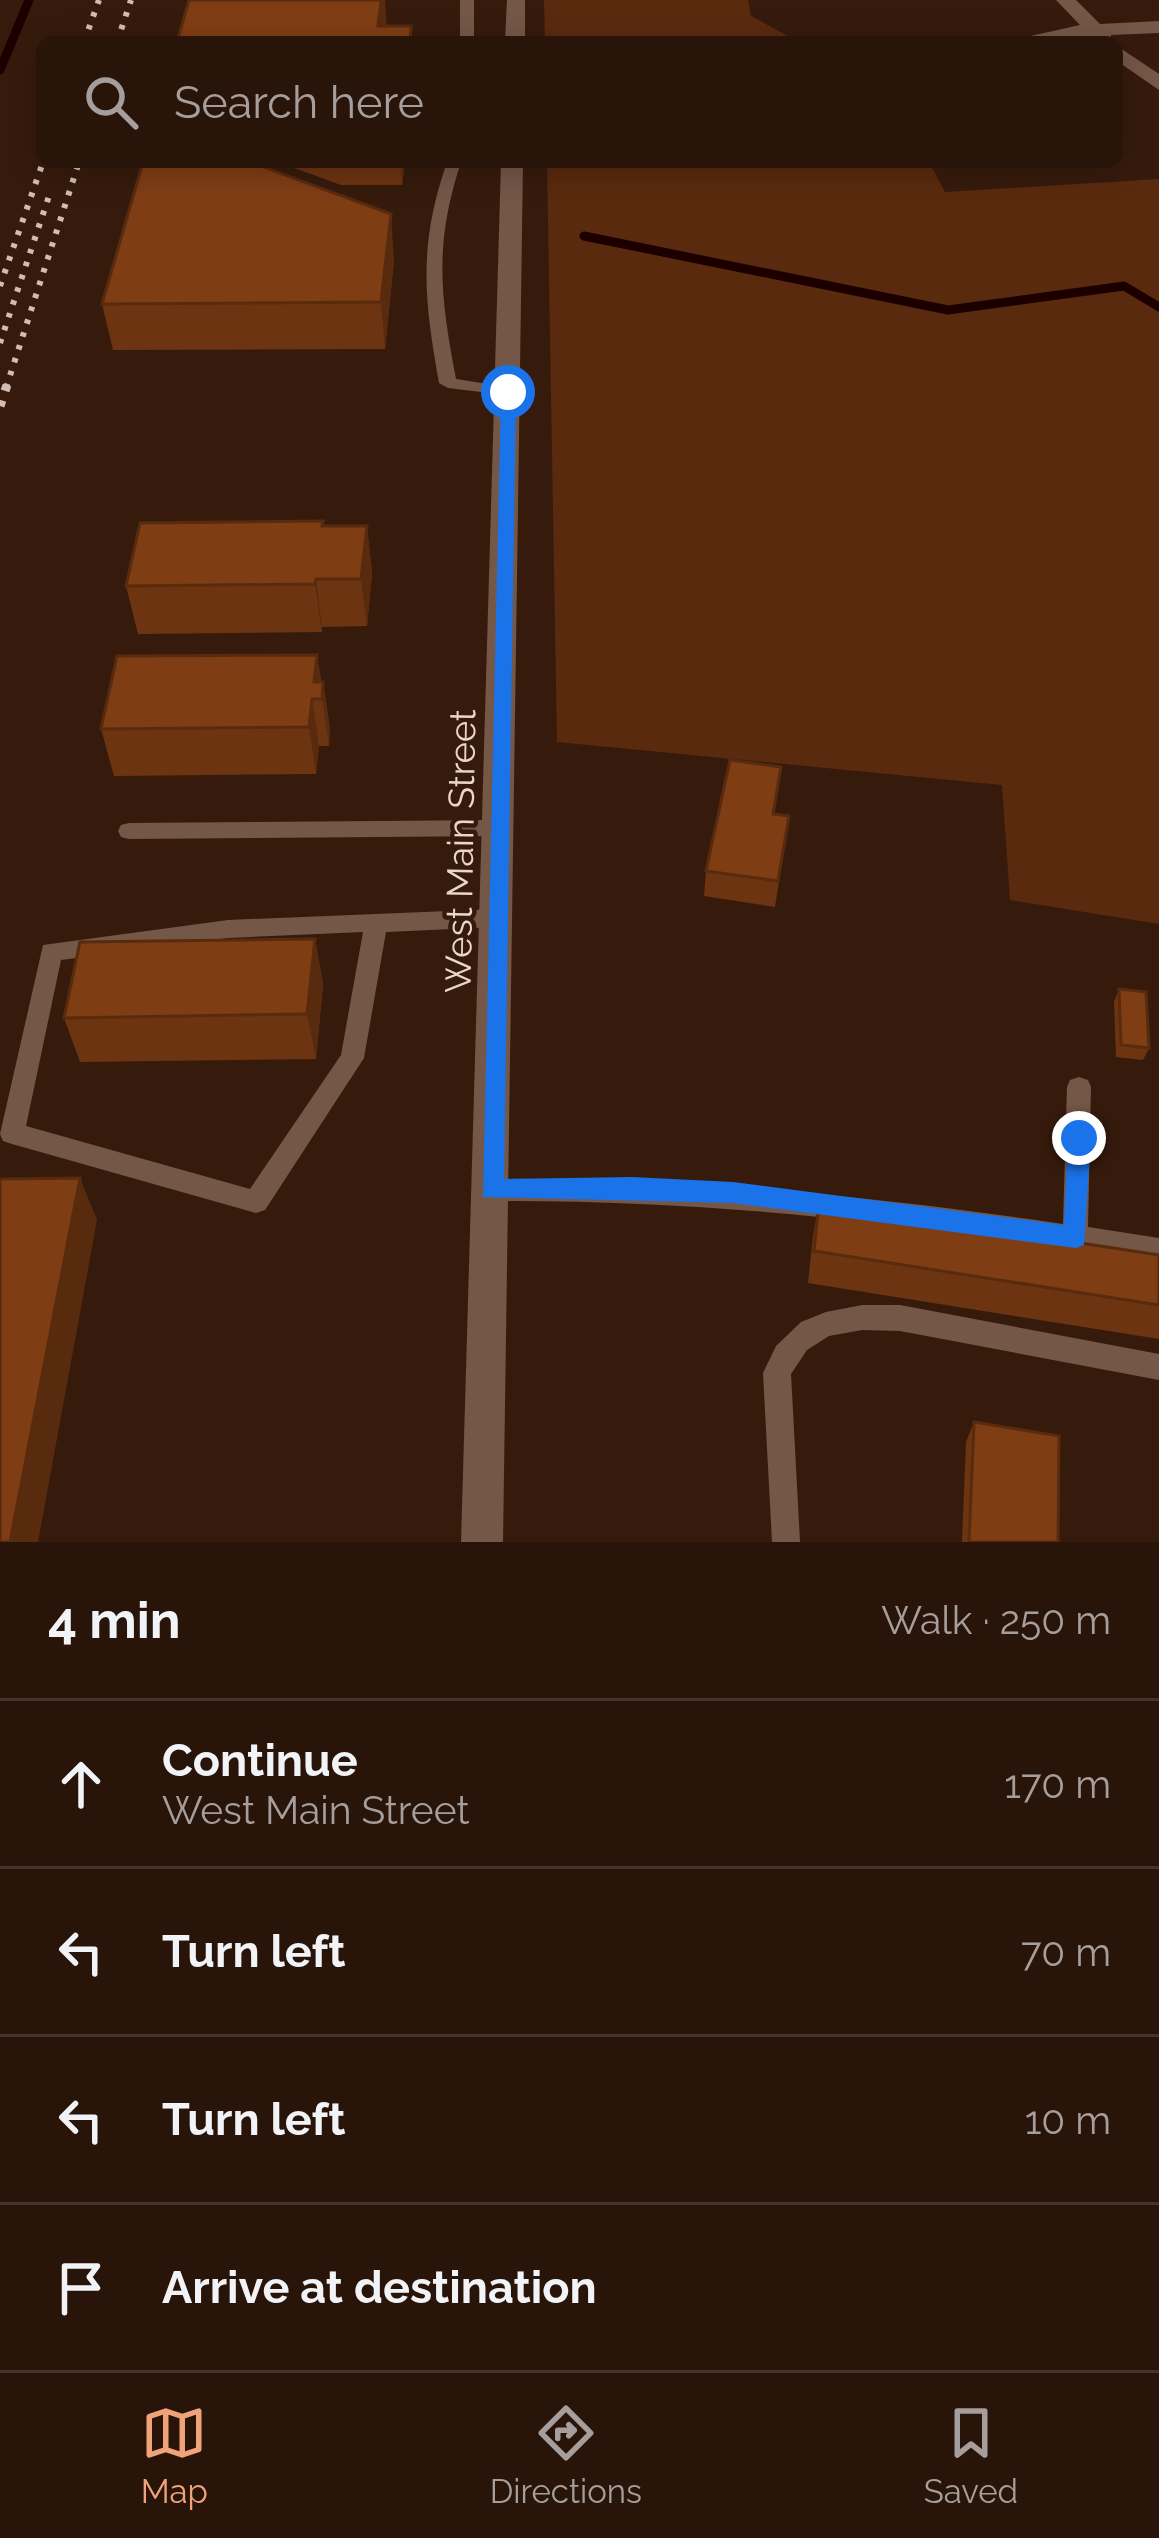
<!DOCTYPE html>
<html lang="en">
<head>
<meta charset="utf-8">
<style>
	:root { --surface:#281409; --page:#342117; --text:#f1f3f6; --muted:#a59e9c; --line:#44332a; --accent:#f0a279 }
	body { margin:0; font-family:Raleway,sans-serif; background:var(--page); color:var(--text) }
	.stop { position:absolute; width:36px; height:36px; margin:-27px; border:9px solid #1a73e8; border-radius:50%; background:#fff }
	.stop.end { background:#1a73e8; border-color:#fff; box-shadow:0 3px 12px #0008 }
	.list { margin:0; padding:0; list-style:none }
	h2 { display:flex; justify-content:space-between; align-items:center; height:156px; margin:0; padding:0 48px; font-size:51px }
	h2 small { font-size:39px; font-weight:400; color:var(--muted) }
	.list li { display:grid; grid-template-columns:78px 1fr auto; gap:36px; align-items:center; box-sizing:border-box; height:168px; padding:0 48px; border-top:3px solid var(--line) }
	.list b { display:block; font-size:45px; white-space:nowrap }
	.list p { margin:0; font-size:39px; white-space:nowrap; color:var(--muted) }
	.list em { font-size:39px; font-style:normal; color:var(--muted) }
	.icon { flex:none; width:66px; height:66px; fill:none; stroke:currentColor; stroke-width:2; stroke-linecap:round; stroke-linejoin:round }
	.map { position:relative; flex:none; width:1159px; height:1542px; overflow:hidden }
	.search { position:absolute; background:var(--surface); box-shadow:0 6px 30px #0003; left:36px; right:36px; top:36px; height:132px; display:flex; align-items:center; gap:30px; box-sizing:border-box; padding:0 42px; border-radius:18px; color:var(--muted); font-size:45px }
	.sheet { height:828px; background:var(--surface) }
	nav { display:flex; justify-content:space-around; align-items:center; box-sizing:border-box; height:168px; border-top:3px solid var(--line); background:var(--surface); font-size:33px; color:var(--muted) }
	nav a { display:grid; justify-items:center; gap:6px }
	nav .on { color:var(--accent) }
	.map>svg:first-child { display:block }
	.green { fill:#5a2a0e }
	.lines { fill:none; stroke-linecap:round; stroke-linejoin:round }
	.stream { stroke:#1c0000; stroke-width:9 }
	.service { fill:#755747; fill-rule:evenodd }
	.minor { fill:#755747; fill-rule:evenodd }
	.tertiary { fill:#755747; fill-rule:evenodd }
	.rail-far1 { stroke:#d2bdb4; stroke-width:6; stroke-dasharray:4.5 9; stroke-linecap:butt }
	.rail { stroke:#d2bdb4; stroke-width:9; stroke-dasharray:6 10; stroke-linecap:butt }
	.wall { fill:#6d3411 }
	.shaded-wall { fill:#592b0e }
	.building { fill:#7f3d14; stroke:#592b0e; stroke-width:3 }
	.route { fill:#1a73e8 }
	.labels { text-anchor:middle; stroke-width:9; stroke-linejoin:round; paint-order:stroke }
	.street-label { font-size:36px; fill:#e9d6cd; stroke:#361b0c }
</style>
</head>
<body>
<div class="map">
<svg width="1159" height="1542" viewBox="0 0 1159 1542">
	<rect width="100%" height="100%" fill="#361b0c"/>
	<g class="green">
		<polygon points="544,0 748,0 751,16 799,42 545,42"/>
		<polygon points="547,162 929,162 945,192 1159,179 1159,924 1010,900 1002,785 557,742"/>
	</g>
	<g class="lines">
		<g class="stream">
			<polyline points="0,70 29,0"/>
			<polyline points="584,236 948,310 1124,286 1159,307"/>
		</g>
		<g class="service">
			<rect x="460" y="0" width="14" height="42"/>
			<path d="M447,162H461C434,244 440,295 456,379L514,388V396L448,388L439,383C424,298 418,246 447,162Z"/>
			<polygon points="500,820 508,822 511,828 508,834 500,836 129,839 121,837 118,831 121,825 129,823"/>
			<path d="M497,909L505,912L508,918L505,924L497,927L386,932L364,1058L265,1210L256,1213L12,1144L3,1141L0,1134L43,945L228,920ZM363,932L341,1055L250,1189L26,1126L61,960L228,938Z"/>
			<path d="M1079,1077L1088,1080L1091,1087L1088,1227L1159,1238V1262C937,1227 717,1199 492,1201L483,1198L479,1190L483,1182L492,1179C684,1177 873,1196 1063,1224L1067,1087L1070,1080Z"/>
			<polygon points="862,1305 900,1305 1159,1354 1159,1380 900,1331 862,1330 829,1336 807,1350 791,1374 800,1542 772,1542 763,1373 776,1346 801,1322 826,1312"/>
		</g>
		<g class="minor">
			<polygon points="1056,0 1076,0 1100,24 1159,21 1159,33 1111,35 1110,42 1096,42 1090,36 1004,42 1080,25"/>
			<polygon points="1117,46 1159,74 1159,90 1117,61"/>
		</g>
		<g class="tertiary">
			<polygon points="507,0 525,0 525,42 505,42"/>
			<polygon points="501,162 523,162 503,1542 461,1542"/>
		</g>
		<g class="rail-far1">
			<polyline points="84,42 99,0"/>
			<polyline points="117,42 131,0"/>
			<polyline points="0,286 43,162"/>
			<polyline points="0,343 49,196"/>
			<polyline points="6,388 79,162"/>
		</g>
		<polyline class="rail" points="0,406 7,385"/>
	</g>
	<g class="wall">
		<polygon points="278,162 405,162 402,185 341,185"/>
		<polygon points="394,260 385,349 113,350 102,304"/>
		<polygon points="323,521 324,526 367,526 372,573 367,626 322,627 322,632 138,634 126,586"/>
		<polygon points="323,682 330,729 329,746 319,746 316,774 114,776 101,729"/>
		<polygon points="781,767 774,814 789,816 775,907 704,896 706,871"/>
		<polygon points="315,939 323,984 316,1059 80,1062 64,1018"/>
		<polygon points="1119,989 1149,1048 1143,1060 1116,1057 1114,1002"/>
		<polygon points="819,1203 1159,1255 1159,1339 808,1283 813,1236"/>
		<polygon points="974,1422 1058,1542 962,1542 966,1442"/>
	</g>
	<g class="shaded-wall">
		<polygon points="381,0 385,0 387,29 378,26"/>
		<polygon points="401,162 405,162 402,185"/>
		<polygon points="391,214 394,260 385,349 381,302"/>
		<polygon points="367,526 372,573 367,626 361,579"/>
		<polygon points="316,579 322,627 322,632 315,584"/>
		<polygon points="317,655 330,729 329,746 322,699 314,682"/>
		<polygon points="312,699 319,746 316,774 309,727"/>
		<polygon points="315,939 323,984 316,1059 307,1014"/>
		<polygon points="80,1178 97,1220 38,1542 10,1542"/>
	</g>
	<g class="building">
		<polygon points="189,0 381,0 378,26 411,26 410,42 177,42"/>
		<polygon points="143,162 250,162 391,214 381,302 102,304"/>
		<polygon points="323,521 322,526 367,526 361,579 316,579 315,584 126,586 140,523"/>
		<polygon points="317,655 314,682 323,682 322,699 312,699 309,727 101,729 117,656"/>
		<polygon points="730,760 781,767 773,814 789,816 778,881 706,871"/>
		<polygon points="315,939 307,1014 64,1018 80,942"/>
		<polygon points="1119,989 1146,992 1149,1048 1121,1045"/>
		<polygon points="80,1178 10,1542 0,1542 0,1179"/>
		<polygon points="819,1203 1159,1255 1159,1305 814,1251"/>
		<polygon points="974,1422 1059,1436 1058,1542 969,1542"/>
	</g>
	<polygon class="route" points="508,387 516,392 504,1179 632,1177 733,1182 1064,1225 1068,1138 1079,1128 1091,1138 1084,1245 1076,1248 733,1203 483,1197 501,392"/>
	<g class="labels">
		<g class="street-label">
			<text transform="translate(460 851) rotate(-89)" y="13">West Main Street</text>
		</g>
	</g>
</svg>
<div class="stop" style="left:508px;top:392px"></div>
<div class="stop end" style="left:1079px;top:1138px"></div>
<div class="search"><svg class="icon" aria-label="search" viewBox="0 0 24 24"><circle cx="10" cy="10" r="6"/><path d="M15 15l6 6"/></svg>Search here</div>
</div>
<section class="sheet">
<h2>4 min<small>Walk · 250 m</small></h2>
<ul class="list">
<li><svg class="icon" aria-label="ahead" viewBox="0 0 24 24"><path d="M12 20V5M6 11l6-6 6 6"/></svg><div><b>Continue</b><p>West Main Street</p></div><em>170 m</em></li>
<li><svg class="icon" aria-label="left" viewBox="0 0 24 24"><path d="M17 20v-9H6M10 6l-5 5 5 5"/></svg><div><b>Turn left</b></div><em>70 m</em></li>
<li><svg class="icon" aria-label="left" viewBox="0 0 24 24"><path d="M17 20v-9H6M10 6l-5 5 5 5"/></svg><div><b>Turn left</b></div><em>10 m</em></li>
<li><svg class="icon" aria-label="arrive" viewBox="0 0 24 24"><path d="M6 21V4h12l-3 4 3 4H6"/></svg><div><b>Arrive at destination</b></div></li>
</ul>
</section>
<nav>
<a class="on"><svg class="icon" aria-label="map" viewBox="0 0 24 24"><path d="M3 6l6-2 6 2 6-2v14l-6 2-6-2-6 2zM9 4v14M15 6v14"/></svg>Map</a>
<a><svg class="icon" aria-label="directions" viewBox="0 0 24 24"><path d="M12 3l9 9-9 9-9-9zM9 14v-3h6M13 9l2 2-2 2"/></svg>Directions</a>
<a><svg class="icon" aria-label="saved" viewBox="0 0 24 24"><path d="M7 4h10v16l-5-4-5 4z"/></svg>Saved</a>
</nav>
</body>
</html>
